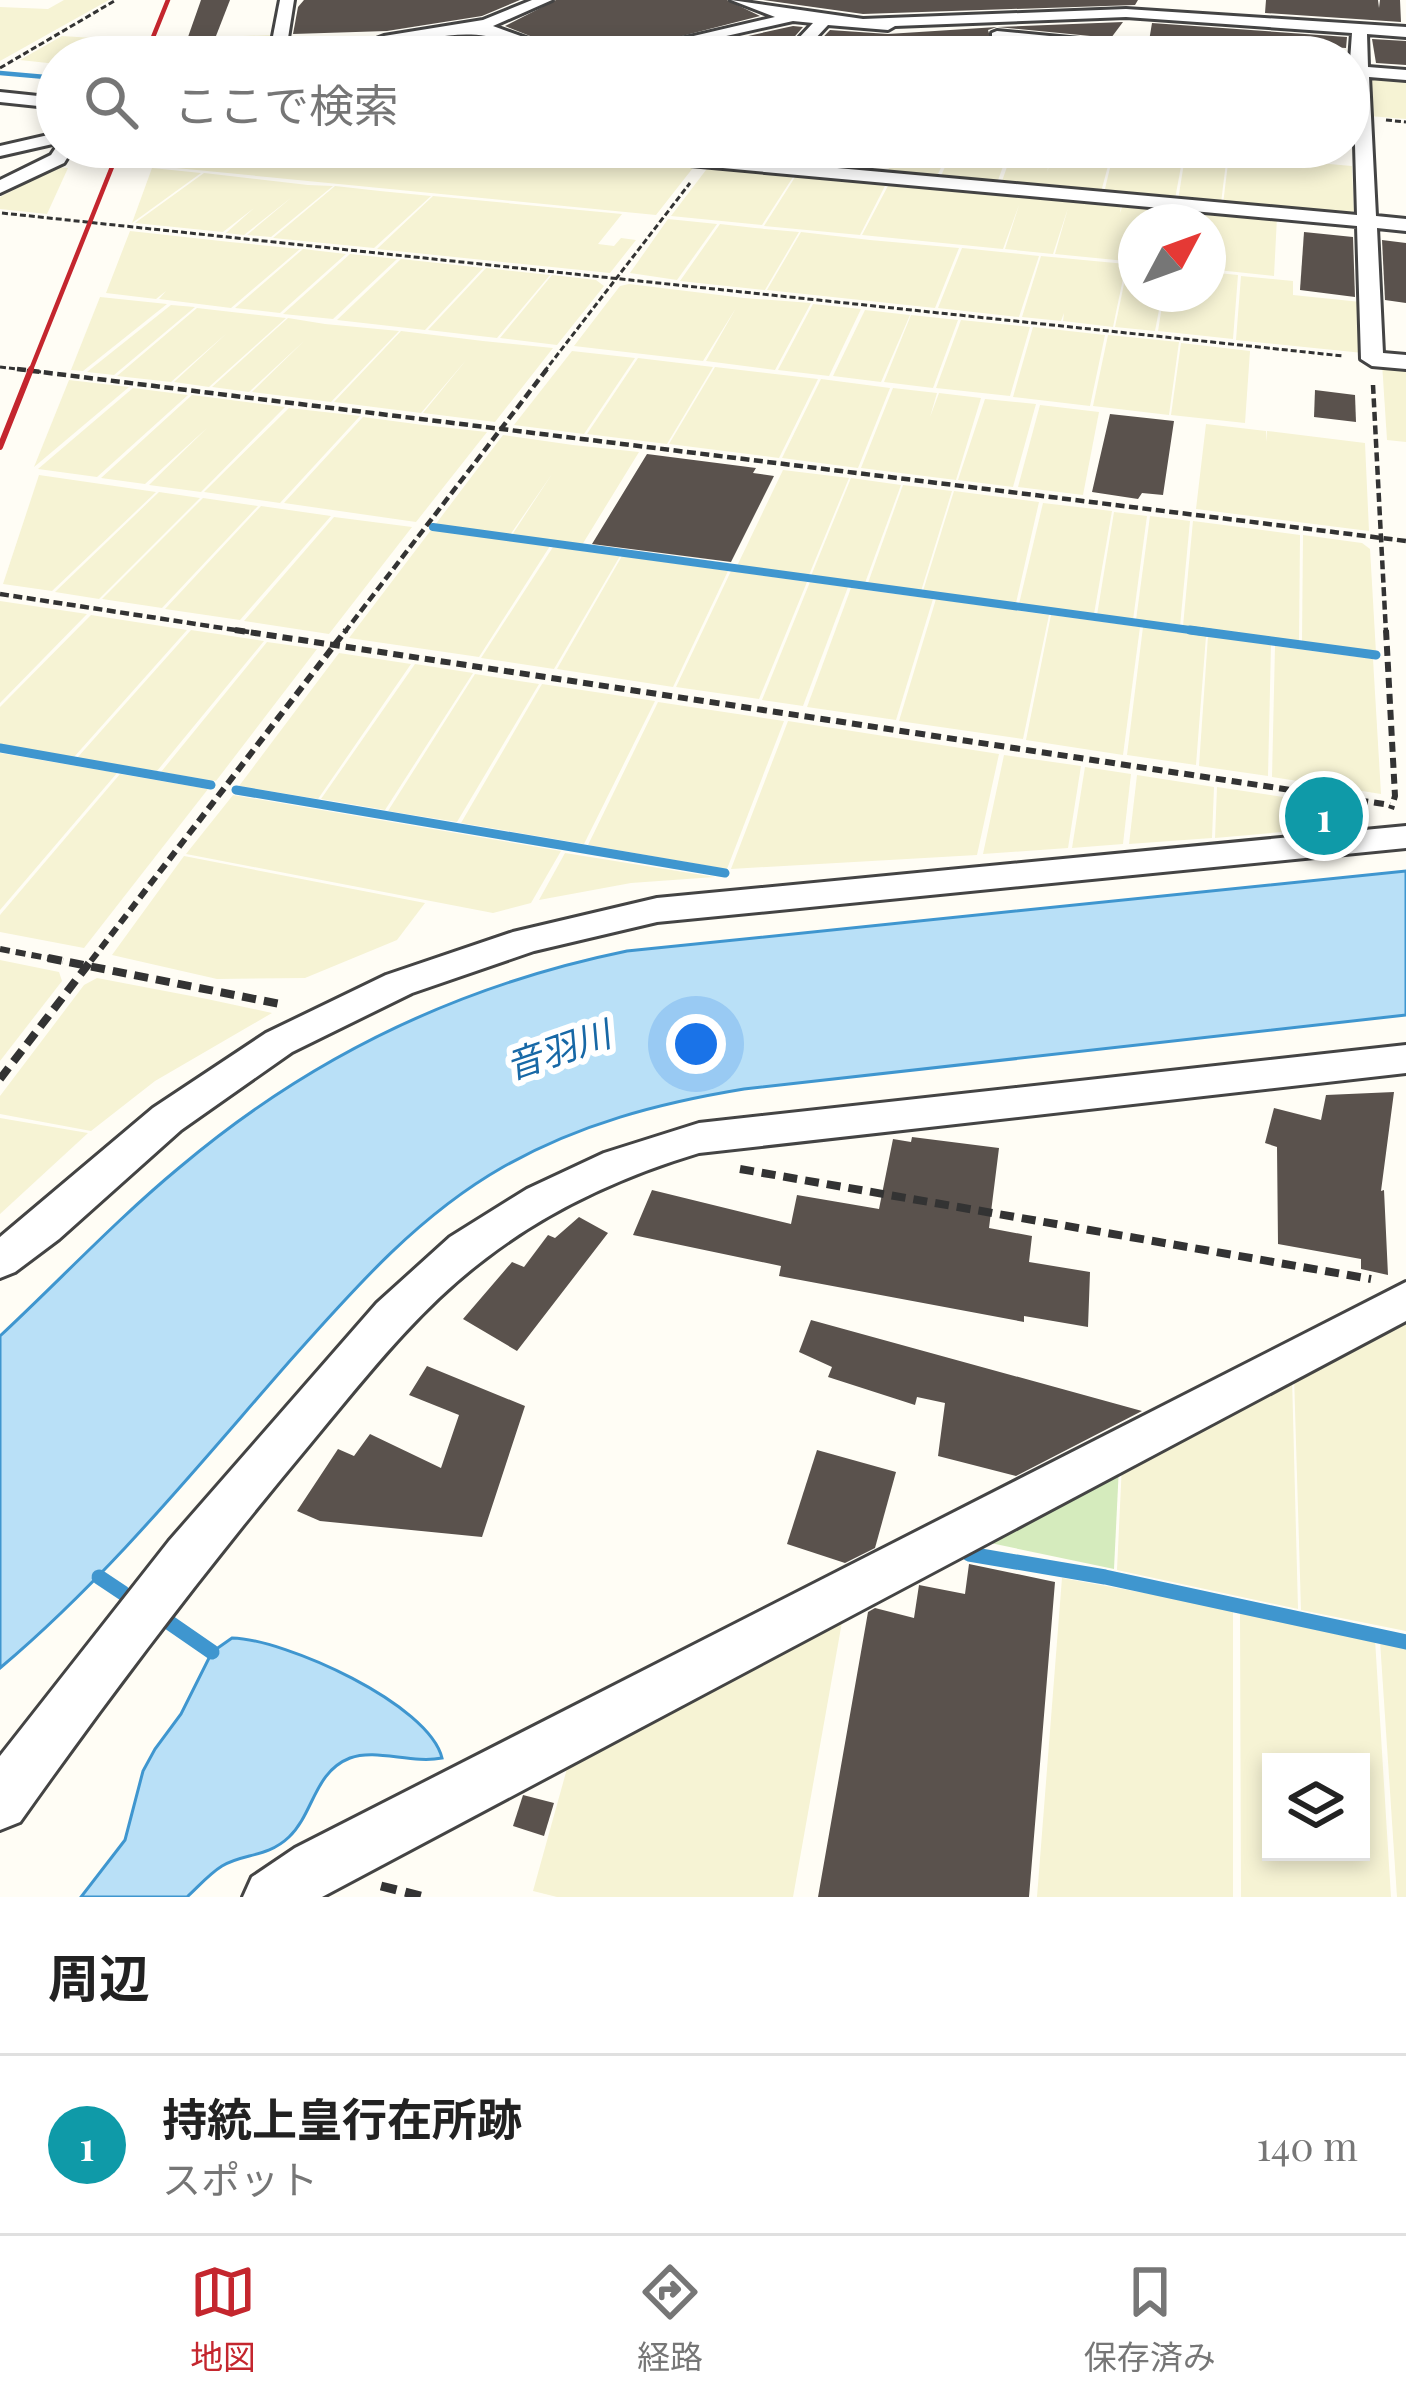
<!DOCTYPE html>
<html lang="ja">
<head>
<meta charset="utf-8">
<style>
	:root { --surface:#fff; --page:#f2f2f2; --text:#222; --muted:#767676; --line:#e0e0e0; --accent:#c4262e }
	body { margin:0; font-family:"Playfair Display","Noto Sans JP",serif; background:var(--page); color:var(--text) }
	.controls { position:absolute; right:36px; bottom:36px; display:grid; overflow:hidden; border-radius:0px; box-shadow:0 6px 18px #0003 }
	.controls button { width:108px; height:108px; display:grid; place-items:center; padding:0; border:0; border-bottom:3px solid var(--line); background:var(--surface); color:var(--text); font:60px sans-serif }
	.compass { position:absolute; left:1118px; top:204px; width:108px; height:108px; border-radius:50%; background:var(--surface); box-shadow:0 6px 18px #0003; rotate:49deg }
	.you { position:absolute; left:696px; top:1044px; width:42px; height:42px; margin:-30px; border:9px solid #fff; border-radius:50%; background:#1a73e8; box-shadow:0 0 0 18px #1a73e833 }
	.badge { display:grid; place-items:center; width:78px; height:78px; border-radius:50%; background:var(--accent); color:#fff; font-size:39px; font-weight:700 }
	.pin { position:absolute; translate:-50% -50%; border:6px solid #fff; box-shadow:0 3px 12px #0006 }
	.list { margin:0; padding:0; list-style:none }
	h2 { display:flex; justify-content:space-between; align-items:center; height:156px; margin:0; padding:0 48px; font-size:51px }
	h2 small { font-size:39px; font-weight:400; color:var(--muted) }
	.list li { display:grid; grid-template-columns:78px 1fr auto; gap:36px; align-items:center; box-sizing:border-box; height:180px; padding:0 48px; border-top:3px solid var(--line) }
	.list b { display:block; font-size:45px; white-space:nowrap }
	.list p { margin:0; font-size:39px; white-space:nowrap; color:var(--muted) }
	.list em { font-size:39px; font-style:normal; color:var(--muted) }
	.icon { flex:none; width:66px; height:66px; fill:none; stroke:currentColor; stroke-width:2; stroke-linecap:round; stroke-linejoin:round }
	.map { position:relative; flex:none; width:1406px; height:1897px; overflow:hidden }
	.search { position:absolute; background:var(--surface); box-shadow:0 6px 18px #0003; left:36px; right:36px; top:36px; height:132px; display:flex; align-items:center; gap:30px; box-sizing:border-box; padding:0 42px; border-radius:66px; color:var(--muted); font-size:45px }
	.sheet { height:336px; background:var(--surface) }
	nav { display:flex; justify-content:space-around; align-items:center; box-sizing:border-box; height:168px; border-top:3px solid var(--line); background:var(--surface); font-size:33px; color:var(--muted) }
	nav a { display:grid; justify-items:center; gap:6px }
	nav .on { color:var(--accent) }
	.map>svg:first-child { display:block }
	.farmland { fill:#f6f3d4; fill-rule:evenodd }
	.green { fill:#d5ebbd }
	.water { fill:#b9e0f7; stroke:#3f96cf; stroke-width:3 }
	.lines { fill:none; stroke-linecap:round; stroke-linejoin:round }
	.stream-far3 { stroke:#3f96cf; stroke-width:4.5 }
	.stream-far2 { stroke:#3f96cf; stroke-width:8 }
	.stream-far1 { stroke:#3f96cf; stroke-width:9 }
	.stream { stroke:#3f96cf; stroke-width:15 }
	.building { fill:#5a524d }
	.minor-casing { stroke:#444; stroke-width:6 }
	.path-far4 { stroke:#333; stroke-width:3; stroke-dasharray:6 3; stroke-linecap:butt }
	.path-far3 { stroke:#333; stroke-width:4.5; stroke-dasharray:9 4.5; stroke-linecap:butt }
	.path-far2 { stroke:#333; stroke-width:6; stroke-dasharray:10 6; stroke-linecap:butt }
	.path-far1 { stroke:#333; stroke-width:8; stroke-dasharray:14 8; stroke-linecap:butt }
	.path { stroke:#333; stroke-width:9; stroke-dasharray:16 9; stroke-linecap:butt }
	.minor { fill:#fff; fill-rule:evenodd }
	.rail-far1 { stroke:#c4262e; stroke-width:4.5 }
	.rail { stroke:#c4262e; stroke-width:6 }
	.labels { text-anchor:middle; stroke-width:12; stroke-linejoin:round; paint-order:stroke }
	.water-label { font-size:36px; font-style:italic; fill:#1768a6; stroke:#fff }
</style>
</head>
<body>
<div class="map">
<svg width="1406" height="1897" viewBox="0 0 1406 1897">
	<rect width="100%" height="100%" fill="#fffdf5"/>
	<g class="farmland">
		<polygon points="64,0 109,0 0,61 0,7 48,9"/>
		<polygon points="272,35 267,57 183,57 189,38"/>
		<polygon points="62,36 124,40 115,57 57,57 57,64 20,60"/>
		<polygon points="1367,78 1406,82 1406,119 1369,116"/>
		<polygon points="152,147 381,147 372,156 436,162 453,147 506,147 696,164 656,215 145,165"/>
		<polygon points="724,147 783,148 844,147 831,168 715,158"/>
		<polygon points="900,147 951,147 936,178 886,174"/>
		<polygon points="954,147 1010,147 997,183 940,178"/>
		<polygon points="1014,147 1053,147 1047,172 1056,147 1113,147 1101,192 1001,184"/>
		<polygon points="1115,147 1184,150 1175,199 1104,193"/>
		<polygon points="1186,151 1227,154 1221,203 1178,200"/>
		<polygon points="1229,155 1352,166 1354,216 1223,204"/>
		<polygon points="709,166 795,174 762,225 671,216"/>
		<polygon points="57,167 68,168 47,214 0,209 0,197"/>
		<polygon points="152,168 201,173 132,223"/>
		<polygon points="204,173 308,185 333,186 271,237 247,235 292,197 244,235 226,233 254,208 223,232 135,223"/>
		<polygon points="797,174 887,182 860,235 764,226"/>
		<polygon points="890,182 1121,204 1120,213 1123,204 1165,208 1162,222 1136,222 1136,262 1055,254 1068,208 1053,254 1005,249 1019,205 1003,249 862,235"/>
		<polygon points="335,186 380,191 431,196 374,248 273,238"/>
		<polygon points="433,196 622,214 598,244 614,246 621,238 636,240 610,273 377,249"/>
		<polygon points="1167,208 1277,217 1274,276 1208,269 1208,222 1165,222"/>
		<polygon points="668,219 717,224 677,280 630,273"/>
		<polygon points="720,224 755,228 799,232 765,290 680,281"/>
		<polygon points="130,231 230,242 300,249 231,308 159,299 166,291 156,299 106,293"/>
		<polygon points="801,232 870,240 959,248 935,308 767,290"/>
		<polygon points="962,248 1039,256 1019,317 938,308"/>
		<polygon points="303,249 346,254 280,313 235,308"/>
		<polygon points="350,254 397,259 333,319 283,314"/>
		<polygon points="1041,256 1126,264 1113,327 1063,321 1064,313 1061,321 1022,317"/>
		<polygon points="401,259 483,268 425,330 337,320"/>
		<polygon points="1128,265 1136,265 1136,294 1162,294 1155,331 1115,327"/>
		<polygon points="486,268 550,275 497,338 428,330"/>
		<polygon points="1208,272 1238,275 1233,339 1158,331 1164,294 1208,294"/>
		<polygon points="552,275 596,280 604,286 557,345 500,338"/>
		<polygon points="1241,276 1293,281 1293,295 1361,302 1363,353 1236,340"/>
		<polygon points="629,284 744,298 811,303 775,370 706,361 736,308 703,361 574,346 620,286"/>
		<polygon points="100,297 167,304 83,371 71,370"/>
		<polygon points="813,304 861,309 829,376 778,370"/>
		<polygon points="171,305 195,307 114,375 87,372"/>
		<polygon points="197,308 286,318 209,387 174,382 227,333 171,382 117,376"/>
		<polygon points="865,310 910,315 881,382 833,376"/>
		<polygon points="911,315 958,320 933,388 884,382"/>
		<polygon points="288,318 325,324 399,331 331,402 252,392 304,341 249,392 212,387"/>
		<polygon points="961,320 1030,327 1010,396 936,388"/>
		<polygon points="1033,327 1105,335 1090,406 1013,397"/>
		<polygon points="401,331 483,341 553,348 495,422 423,413 467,359 421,413 334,402"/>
		<polygon points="1108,335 1179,342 1169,415 1093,406"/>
		<polygon points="1181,343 1250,351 1245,423 1171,415"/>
		<polygon points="572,351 635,358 584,434 514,425"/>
		<polygon points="638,358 713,367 667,444 587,434"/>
		<polygon points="1382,363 1406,366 1406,442 1387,440"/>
		<polygon points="715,367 818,379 779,458 669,444"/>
		<polygon points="821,379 890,388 858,468 782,458"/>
		<polygon points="69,380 129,387 34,467"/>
		<polygon points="133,388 188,395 97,477 38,469"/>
		<polygon points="893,388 937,393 930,417 939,393 981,398 956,480 861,468"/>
		<polygon points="192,395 285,407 201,492 149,485 207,428 145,484 101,478"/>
		<polygon points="985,399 1036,404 1013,487 958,480"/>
		<polygon points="1040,405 1099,412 1083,495 1018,487"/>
		<polygon points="289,408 360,416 280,503 204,492"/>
		<polygon points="363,417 423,425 487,432 416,522 284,503"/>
		<polygon points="1206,424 1266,431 1266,442 1267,431 1365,443 1369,531 1196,509"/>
		<polygon points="503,435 573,445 639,452 582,545 512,535 552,474 510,535 435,525"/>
		<polygon points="783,470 849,478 809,575 737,566"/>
		<polygon points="39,475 156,492 52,591 3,584"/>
		<polygon points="851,478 901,485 865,583 811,576"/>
		<polygon points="903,485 952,491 921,591 868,583"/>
		<polygon points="954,491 1039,502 1016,603 923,591"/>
		<polygon points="159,492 200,498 99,599 55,592"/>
		<polygon points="203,498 258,506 162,608 102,599"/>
		<polygon points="1043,503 1112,511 1094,614 1019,604"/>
		<polygon points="261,506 331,516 240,620 165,609"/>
		<polygon points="1114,512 1147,516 1133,620 1097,615"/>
		<polygon points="1150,516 1190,521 1180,626 1136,620"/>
		<polygon points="334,517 412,527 329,634 244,621"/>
		<polygon points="1193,521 1300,535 1299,642 1183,626"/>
		<polygon points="431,530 550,546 479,657 349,638"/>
		<polygon points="1303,535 1362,543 1370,549 1376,653 1302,642"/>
		<polygon points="553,547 620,556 554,669 481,658"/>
		<polygon points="622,556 728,571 673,687 557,669"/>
		<polygon points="731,571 807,582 759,699 676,687"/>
		<polygon points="810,582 848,587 803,706 762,700"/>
		<polygon points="851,588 933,599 896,720 807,707"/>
		<polygon points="936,599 1049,615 1023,739 899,721"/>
		<polygon points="0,601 87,614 0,703"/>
		<polygon points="91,615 187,630 74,757 0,744 0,707"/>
		<polygon points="1051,615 1140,627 1123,755 1026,740"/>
		<polygon points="1143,627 1206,636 1196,765 1127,755"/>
		<polygon points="191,630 264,641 157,771 77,758"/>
		<polygon points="1208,636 1271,645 1268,776 1199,766"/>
		<polygon points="267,642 317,649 216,781 161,772"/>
		<polygon points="1275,646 1373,659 1381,794 1272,777"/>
		<polygon points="339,653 411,664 318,799 239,786"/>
		<polygon points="415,664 473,673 385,810 321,799"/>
		<polygon points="475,674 539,684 457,822 388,811"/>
		<polygon points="542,684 655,701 584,844 461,823"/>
		<polygon points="658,702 784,721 727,869 588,845"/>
		<polygon points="788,721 999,754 977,855 731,869"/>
		<polygon points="0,753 117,773 0,910"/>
		<polygon points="1004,755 1081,766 1068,848 983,854"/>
		<polygon points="1085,767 1131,774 1123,844 1072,848"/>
		<polygon points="120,774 208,789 84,948 0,932 0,915"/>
		<polygon points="1137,775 1214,787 1212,838 1129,844"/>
		<polygon points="1217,787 1303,800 1304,830 1215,838"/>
		<polygon points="233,795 561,851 531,903 493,913 186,854"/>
		<polygon points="565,853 715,877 631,883 539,900"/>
		<polygon points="184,856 425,903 397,940 305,978 217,979 112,955"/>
		<polygon points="0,960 59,972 62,981 0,1061"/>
		<polygon points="97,978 207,999 272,1013 155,1081 91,1131 0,1114 0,1096 84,985"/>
		<polygon points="0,1118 88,1133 0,1214"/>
		<polygon points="1406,1317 1406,1631 1301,1610 1294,1375"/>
		<polygon points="1292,1377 1298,1609 1117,1570 1122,1464"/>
		<polygon points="1062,1578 1233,1609 1233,1897 1037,1897"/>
		<path d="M1240,1610L1375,1639L1391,1897H1241ZM1271,1762H1361V1852H1271Z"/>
		<polygon points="842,1622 793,1897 557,1897 533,1891 568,1765"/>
		<polygon points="1380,1641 1406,1646 1406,1897 1397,1897"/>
	</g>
	<g class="green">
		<polygon points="1305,800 1357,808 1366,814 1365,823 1306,830"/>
		<polygon points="1119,1466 1114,1569 976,1540"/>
	</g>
	<g class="water">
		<path d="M1406,871V1015L744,1089C659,1103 579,1124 503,1167C417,1216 353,1290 288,1363C196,1468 107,1578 0,1668V1336C60,1280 117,1219 180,1167C310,1057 461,985 627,951Z"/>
		<path d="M232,1638C285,1639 429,1704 442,1758C411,1764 376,1748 350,1758C314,1772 314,1813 289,1837C267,1858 243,1853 222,1866C209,1874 198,1887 187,1897H81L125,1840L143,1771L155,1749L181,1714L212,1652Z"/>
	</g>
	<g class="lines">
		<polyline class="stream-far3" points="0,73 57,78"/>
		<polyline class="stream-far2" points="433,527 1212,633"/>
		<g class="stream-far1">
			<polyline points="1190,630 1376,655"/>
			<polyline points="0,748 211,785"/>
			<polyline points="236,790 725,873"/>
		</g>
		<g class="stream">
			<polyline points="969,1554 1105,1577 1406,1642"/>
			<polyline points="99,1577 123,1593"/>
			<polyline points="170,1623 212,1652"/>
		</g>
	</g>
	<g class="building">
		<polygon points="201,0 230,0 216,36 188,37"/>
		<polygon points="304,0 520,0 482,16 387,31 293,34 298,7"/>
		<polygon points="556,0 727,0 760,16 600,57 583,57 505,26"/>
		<polygon points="763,0 1138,0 1135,5 863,14"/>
		<polygon points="1266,0 1378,0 1379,8 1380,0 1400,0 1401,22 1265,13"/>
		<polygon points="1123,22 1111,38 997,27"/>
		<polygon points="1152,23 1347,37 1346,48 1296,45 1297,50 1280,48 1278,57 1226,55 1214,48 1149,41"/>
		<polygon points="793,26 803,27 777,57 653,57"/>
		<polygon points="997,27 988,30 992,43 1099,55 1059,57 956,49 953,55 826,37 824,57 804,57 830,30 888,34"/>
		<polygon points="461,39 490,42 458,57 379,57"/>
		<polygon points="1372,39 1406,41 1406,65 1376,63"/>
		<polygon points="1304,232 1353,237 1355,297 1300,290"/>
		<polygon points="1382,240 1406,243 1406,303 1385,300"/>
		<polygon points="1315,390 1355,395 1356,422 1314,417"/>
		<polygon points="1110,414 1174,421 1163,495 1142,493 1138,499 1092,492"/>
		<polygon points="647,454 756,468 753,473 774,476 731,562 592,544"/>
		<polygon points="1394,1092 1381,1191 1384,1190 1388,1275 1361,1269 1361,1259 1278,1244 1277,1147 1265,1143 1274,1108 1321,1120 1326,1095"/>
		<polygon points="912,1137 999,1148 989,1228 1032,1236 1029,1262 1090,1272 1088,1327 1024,1316 1024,1322 779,1276 781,1266 633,1235 652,1190 791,1224 797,1195 879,1209 893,1139 911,1142"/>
		<polygon points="579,1217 608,1233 517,1351 463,1319 512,1262 524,1267 548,1235 555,1238"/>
		<polygon points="811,1320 1142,1411 1016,1476 938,1456 945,1403 917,1397 915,1405 828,1377 832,1367 799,1352"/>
		<polygon points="427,1366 525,1406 482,1537 320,1521 297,1511 338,1449 354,1456 370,1434 441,1468 459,1415 409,1395"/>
		<polygon points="817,1450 896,1472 875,1548 845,1563 787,1544"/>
		<polygon points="969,1564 1055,1582 1029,1897 818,1897 868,1612 875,1608 914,1618 919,1585 965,1594"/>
		<polygon points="523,1795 554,1803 544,1836 513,1826"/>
	</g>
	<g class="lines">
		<g class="minor-casing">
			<g id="minor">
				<polygon points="280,0 294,0 285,57 269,57"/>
				<path d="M532,0H552L493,26L579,57C559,57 539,46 521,46C501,47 483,57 462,57L506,41C445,20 390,57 328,57L384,36L483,20Z"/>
				<polygon points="731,0 863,19 1126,9 1406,27 1406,37 1367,34 1368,67 1406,70 1406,80 1369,77 1376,216 1406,219 1406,231 1377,228 1383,353 1406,355 1406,369 1372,366 1361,359 1357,226 547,152 538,147 606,147 1357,215 1353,75 1349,75 1352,33 1126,17 895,26 888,30 828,25 798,57 781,57 813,23 793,21 633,57 604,57 775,17"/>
				<polygon points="997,31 1214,52 1222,57 1166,57 992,39 992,33"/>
				<polygon points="0,92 57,98 57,108 0,102"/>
				<polygon points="57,133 57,143 0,156 0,146"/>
				<polygon points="57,146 74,147 64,163 0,193 0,180 51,155"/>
				<polygon points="1406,826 1406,848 657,922 534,951 412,993 292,1052 181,1130 59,1239 15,1272 0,1278 0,1237 153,1108 266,1033 386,975 513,932 657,898"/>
				<path d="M1406,1045V1073L699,1153C623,1176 550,1209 486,1258C418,1309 364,1379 310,1444C208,1566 112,1692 20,1822L0,1830V1756L169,1541L377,1303L450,1237L527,1189L604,1153L699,1123Z"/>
				<polygon points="1406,1282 1406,1321 322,1897 243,1897 252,1877 295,1848"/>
			</g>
		</g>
		<g class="path-far4">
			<polyline points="0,68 116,0"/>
			<polyline points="1386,120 1406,122"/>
			<polyline points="2,213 1343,356"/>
			<polyline points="0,367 41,372"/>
			<polyline points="544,372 690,183"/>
		</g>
		<g class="path-far3">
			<polyline points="17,369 1406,541"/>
			<polyline points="1373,385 1386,633"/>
			<polyline points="0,594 255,633"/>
			<polyline points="344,633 547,369"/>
		</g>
		<g class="path-far2">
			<polyline points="235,630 1390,805"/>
			<polyline points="1386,630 1395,796 1391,809"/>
			<polyline points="0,949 63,961"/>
			<polyline points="91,961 346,630"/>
		</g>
		<g class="path-far1">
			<polyline points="48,958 285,1005"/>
			<polyline points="0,1079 93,958"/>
			<polyline points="740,1169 1371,1279"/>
		</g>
		<polyline class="path" points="381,1886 424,1897"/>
		<use href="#minor" class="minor"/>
		<g class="rail-far1">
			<polyline points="145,57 168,0"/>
			<polyline points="30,372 120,147"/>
		</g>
		<polyline class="rail" points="0,447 31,369"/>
	</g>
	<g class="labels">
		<g class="water-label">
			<text transform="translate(558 1050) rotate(-19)" y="13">音羽川</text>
		</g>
	</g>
</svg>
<div class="controls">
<button><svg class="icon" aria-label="layers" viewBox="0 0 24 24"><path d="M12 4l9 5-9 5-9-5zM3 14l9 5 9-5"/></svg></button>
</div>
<svg class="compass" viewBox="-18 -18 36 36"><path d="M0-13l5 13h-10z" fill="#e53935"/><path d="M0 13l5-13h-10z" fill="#767676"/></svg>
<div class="you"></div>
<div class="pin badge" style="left:1324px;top:816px;background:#0f9aa8">1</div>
<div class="search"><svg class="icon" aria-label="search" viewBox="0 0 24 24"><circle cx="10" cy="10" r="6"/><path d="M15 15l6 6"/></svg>ここで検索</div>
</div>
<section class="sheet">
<h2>周辺<small></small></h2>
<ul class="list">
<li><span class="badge" style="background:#0f9aa8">1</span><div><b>持統上皇行在所跡</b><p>スポット</p></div><em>140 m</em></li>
</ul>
</section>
<nav>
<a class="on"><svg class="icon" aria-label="map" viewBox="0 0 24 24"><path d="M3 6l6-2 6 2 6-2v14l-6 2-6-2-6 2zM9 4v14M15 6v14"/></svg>地図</a>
<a><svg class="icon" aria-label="directions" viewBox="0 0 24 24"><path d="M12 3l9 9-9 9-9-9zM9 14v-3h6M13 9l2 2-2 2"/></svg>経路</a>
<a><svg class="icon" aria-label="saved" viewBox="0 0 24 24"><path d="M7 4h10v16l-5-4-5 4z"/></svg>保存済み</a>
</nav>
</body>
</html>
